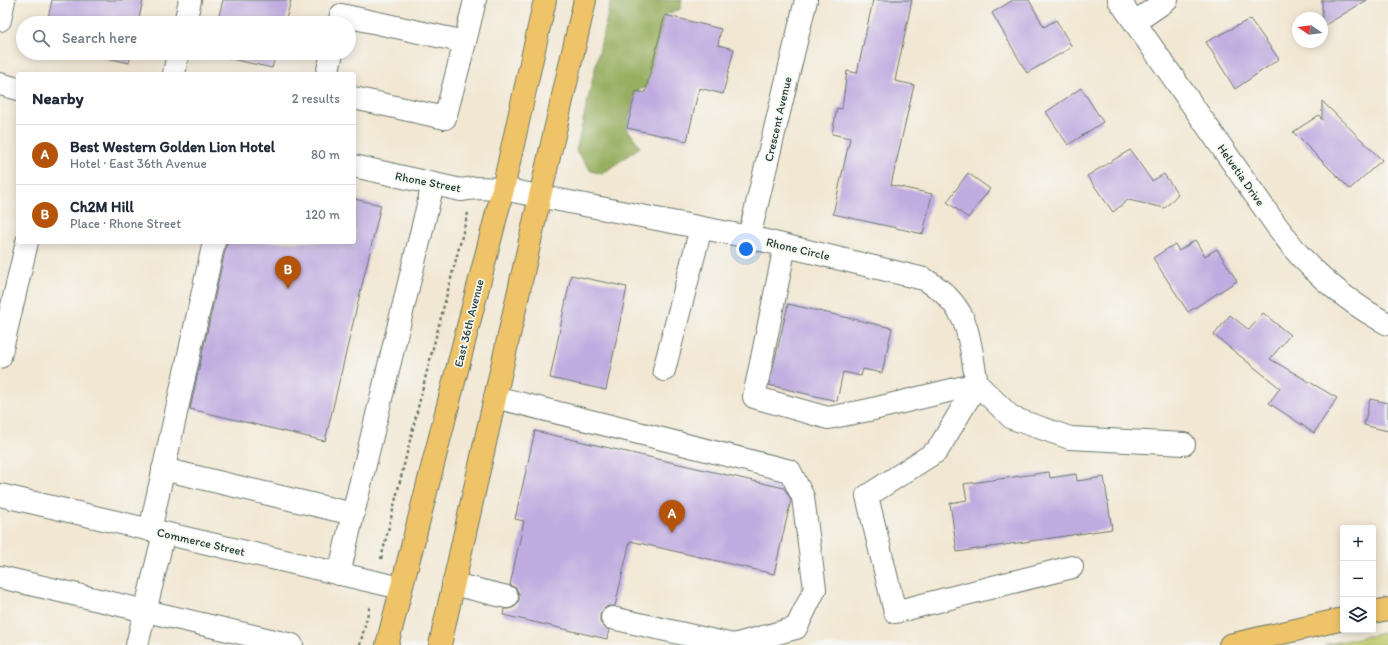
<!DOCTYPE html>
<html lang="en">
<head>
<meta charset="utf-8">
<style>
	:root { --surface:#fff; --page:#f2f2f3; --text:#1f2937; --muted:#747a83; --line:#e0e1e3; --accent:#b45309 }
	body { margin:0; font-family:Itim,sans-serif; background:var(--page); color:var(--text) }
	.controls { position:absolute; right:12px; bottom:12px; display:grid; overflow:hidden; border-radius:4px; box-shadow:0 2px 10px #0003 }
	.controls button { width:36px; height:36px; display:grid; place-items:center; padding:0; border:0; border-bottom:1px solid var(--line); background:var(--surface); color:var(--text); font:20px sans-serif }
	.compass { position:absolute; left:1292px; top:12px; width:36px; height:36px; border-radius:50%; background:var(--surface); box-shadow:0 2px 10px #0003; rotate:283deg }
	.you { position:absolute; left:746px; top:249px; width:14px; height:14px; margin:-10px; border:3px solid #fff; border-radius:50%; background:#1a73e8; box-shadow:0 0 0 6px #1a73e833 }
	.badge { display:grid; place-items:center; width:26px; height:26px; border-radius:50%; background:var(--accent); color:#fff; font-size:13px; font-weight:700 }
	.pin { position:absolute; translate:-50% -33px; filter:drop-shadow(0 1px 2px #0008) }
	.pin::after { content:''; position:absolute; top:21px; width:14px; height:12px; background:inherit; clip-path:polygon(0 0,100% 0,50% 100%) }
	.list { margin:0; padding:0; list-style:none }
	h2 { display:flex; justify-content:space-between; align-items:center; height:52px; margin:0; padding:0 16px; font-size:17px }
	h2 small { font-size:13px; font-weight:400; color:var(--muted) }
	.list li { display:grid; grid-template-columns:26px 1fr auto; gap:12px; align-items:center; box-sizing:border-box; height:60px; padding:0 16px; border-top:1px solid var(--line) }
	.list b { display:block; font-size:15px; white-space:nowrap }
	.list p { margin:0; font-size:13px; white-space:nowrap; color:var(--muted) }
	.list em { font-size:13px; font-style:normal; color:var(--muted) }
	.icon { flex:none; width:22px; height:22px; fill:none; stroke:currentColor; stroke-width:2; stroke-linecap:round; stroke-linejoin:round }
	.map { position:relative; flex:none; width:1388px; height:645px; overflow:hidden }
	.search { position:absolute; background:var(--surface); box-shadow:0 2px 10px #0003; left:16px; top:16px; width:340px; height:44px; display:flex; align-items:center; gap:10px; box-sizing:border-box; padding:0 14px; border-radius:22px; color:var(--muted); font-size:15px }
	.panel { position:absolute; background:var(--surface); box-shadow:0 2px 10px #0003; left:16px; top:72px; width:340px; height:172px; border-radius:4px }
	.map>svg:first-child { display:block }
	.green { fill:#bfcb6d; stroke:#6f8450 }
	.forest { fill:#97af60; stroke:#5b764a }
	.building { fill:#c0ace0 }
	.lines { fill:none; stroke-linecap:round; stroke-linejoin:round }
	.minor-casing { stroke:#69786c; stroke-width:24 }
	.major-casing { stroke:#69786c; stroke-width:24 }
	.highway-casing { stroke:#69786c; stroke-width:24 }
	.path { stroke:#69786c; stroke-width:2.5; stroke-dasharray:3 3; stroke-linecap:butt }
	.minor { stroke:#fff; stroke-width:22 }
	.major { stroke:#efc469; stroke-width:22 }
	.highway { stroke:#efc469; stroke-width:22 }
	.labels { text-anchor:middle; stroke-width:3.5; stroke-linejoin:round; paint-order:stroke }
	.street-label { font-size:12px; fill:#1f3d34; stroke:#f6f6f2 }
</style>
</head>
<body>
<div class="map">
<svg width="1388" height="645" viewBox="0 0 1388 645">
	<rect width="100%" height="100%" fill="#f6f6f2"/>
	<filter id="ink" filterUnits="userSpaceOnUse"><feTurbulence type="fractalNoise" baseFrequency=".025" numOctaves="2"/><feDisplacementMap in="SourceGraphic" scale="8" xChannelSelector="R" yChannelSelector="G"/><feConvolveMatrix kernelMatrix="1 2 1 2 8 2 1 2 1" color-interpolation-filters="sRGB"/></filter>
	<filter id="wash" filterUnits="userSpaceOnUse"><feTurbulence type="fractalNoise" baseFrequency=".012" numOctaves="4" result="noise"/><feDisplacementMap in="SourceGraphic" scale="16" xChannelSelector="R" yChannelSelector="G"/><feGaussianBlur stdDeviation="0.9" result="paint"/><feColorMatrix in="noise" values="0 0 0 0 0 0 0 0 0 0 0 0 0 0 0 0 0 1.4 0 .05"/><feComposite in="paint" operator="in"/></filter>
	<g filter="url(#wash)">
		<rect width="100%" height="100%" fill="#f2e7d3"/>
		<polygon class="green" points="1388,632 1388,645 1324,645 1328,644"/>
		<polygon class="forest" points="611,0 682,0 680,9 665,15 653,60 670,79 636,91 627,128 640,147 602,174 591,171 576,151"/>
		<g id="blocks">
			<g class="building">
				<polygon points="52,0 143,0 138,23 47,23"/>
				<polygon points="223,0 291,0 285,23 217,23"/>
				<polygon points="873,0 912,0 895,81 914,85 891,185 932,194 923,234 833,214 850,138 832,134 837,108 842,109 847,71 857,73"/>
				<polygon points="1013,0 1029,0 1044,27 1056,20 1072,47 1027,73 992,13"/>
				<polygon points="1322,0 1367,0 1322,27"/>
				<polygon points="665,15 721,29 718,45 734,49 723,94 699,88 687,141 627,128 636,91 645,93"/>
				<polygon points="1250,19 1279,59 1235,89 1206,42"/>
				<polygon points="85,53 131,53 129,63"/>
				<polygon points="210,53 276,53 272,68 209,54"/>
				<polygon points="1081,88 1103,122 1068,145 1046,112"/>
				<polygon points="1322,101 1382,160 1350,189 1293,132 1319,115 1322,120"/>
				<polygon points="1130,150 1152,181 1164,174 1178,194 1165,208 1128,200 1113,212 1087,176"/>
				<polygon points="968,173 990,189 968,218 947,202"/>
				<polygon points="354,199 381,205 325,441 190,409 227,242 354,242"/>
				<polygon points="1195,240 1205,256 1217,249 1237,281 1188,312 1153,258 1175,244 1179,251"/>
				<polygon points="571,275 627,287 606,390 550,378"/>
				<polygon points="788,304 892,328 882,373 863,369 861,376 843,372 837,401 769,385"/>
				<polygon points="1263,313 1290,335 1270,359 1337,398 1314,433 1269,403 1280,388 1214,335 1230,315 1249,330"/>
				<polygon points="1370,399 1388,403 1388,431 1364,425"/>
				<polygon points="535,431 784,488 791,500 774,574 630,541 615,606 608,606 603,610 600,615 600,622 604,627 609,630 607,639 503,615 504,609 510,609 516,606 519,600 519,594 516,588 510,585 524,521 515,519"/>
				<polygon points="1049,472 1050,478 1076,474 1077,481 1104,477 1112,529 957,552 950,503 967,500 964,484"/>
			</g>
		</g>
	</g>
	<g filter="url(#ink)">
		<use href="#blocks" fill-opacity="0" stroke="#69786c" stroke-width="1"/>
		<g class="lines">
			<g class="minor-casing">
				<g id="minor">
					<path d="M1119,0L1276,225C1285,236 1293,249 1303,259C1328,285 1356,307 1388,324"/>
					<polyline points="0,20 4,0"/>
					<polyline points="1135,22 1167,0"/>
					<polyline points="185,23 190,0"/>
					<polyline points="339,23 341,15 465,42 475,0"/>
					<polyline points="174,74 178,53"/>
					<polyline points="327,74 332,53"/>
					<polyline points="0,84 18,89"/>
					<polyline points="354,98 445,118 465,42"/>
					<path d="M354,166L461,190L475,188L503,189L749,237L924,279C940,288 955,302 963,319C971,337 973,364 977,384"/>
					<polyline points="749,237 806,0"/>
					<polyline points="785,246 754,397 828,418 869,410 977,384"/>
					<polyline points="0,357 27,242"/>
					<polyline points="664,370 701,228"/>
					<polyline points="977,384 937,451 867,496 895,612 1072,567"/>
					<polyline points="977,384 1012,418 1070,438 1184,444"/>
					<polyline points="495,397 790,471 803,497 815,589 796,628 733,645"/>
					<polyline points="163,469 353,514 339,574"/>
					<polyline points="0,495 401,588"/>
					<polyline points="353,514 433,184"/>
					<polyline points="150,530 214,242"/>
					<polyline points="0,577 292,645"/>
					<polyline points="453,584 507,597"/>
					<polyline points="612,618 733,645"/>
					<polyline points="137,645 164,533"/>
				</g>
			</g>
			<g class="major-casing">
				<g id="major">
					<polyline points="387,645 503,189 545,0"/>
					<polyline points="440,645 540,196 585,0"/>
				</g>
			</g>
			<g class="highway-casing">
				<g id="highway">
					<polyline points="1373,612 1388,609"/>
					<polyline points="1230,645 1343,619"/>
				</g>
			</g>
			<g class="path">
				<polyline points="381,559 426,375 468,213"/>
				<polyline points="360,645 370,605"/>
			</g>
			<use href="#minor" class="minor"/>
			<use href="#major" class="major"/>
			<use href="#highway" class="highway"/>
		</g>
	</g>
	<g class="labels">
		<g class="street-label">
			<text transform="translate(778 119) rotate(-77)" y="4">Crescent Avenue</text>
			<text transform="translate(1241 175) rotate(55)" y="4">Helvetia Drive</text>
			<text transform="translate(428 182) rotate(11)" y="4">Rhone Street</text>
			<text transform="translate(798 249) rotate(13)" y="4">Rhone Circle</text>
			<text transform="translate(469 323) rotate(-76)" y="4">East 36th Avenue</text>
			<text transform="translate(201 542) rotate(13)" y="4">Commerce Street</text>
		</g>
	</g>
</svg>
<div class="controls">
<button>+</button>
<button>−</button>
<button><svg class="icon" aria-label="layers" viewBox="0 0 24 24"><path d="M12 4l9 5-9 5-9-5zM3 14l9 5 9-5"/></svg></button>
</div>
<svg class="compass" viewBox="-18 -18 36 36"><path d="M0-13l5 13h-10z" fill="#e53935"/><path d="M0 13l5-13h-10z" fill="#747a83"/></svg>
<div class="you"></div>
<div class="pin badge" style="left:672px;top:533px">A</div>
<div class="pin badge" style="left:288px;top:289px">B</div>
<div class="search"><svg class="icon" aria-label="search" viewBox="0 0 24 24"><circle cx="10" cy="10" r="6"/><path d="M15 15l6 6"/></svg>Search here</div>
<section class="panel">
<h2>Nearby<small>2 results</small></h2>
<ul class="list">
<li><span class="badge">A</span><div><b>Best Western Golden Lion Hotel</b><p>Hotel · East 36th Avenue</p></div><em>80 m</em></li>
<li><span class="badge">B</span><div><b>Ch2M Hill</b><p>Place · Rhone Street</p></div><em>120 m</em></li>
</ul>
</section>
</div>
</body>
</html>
